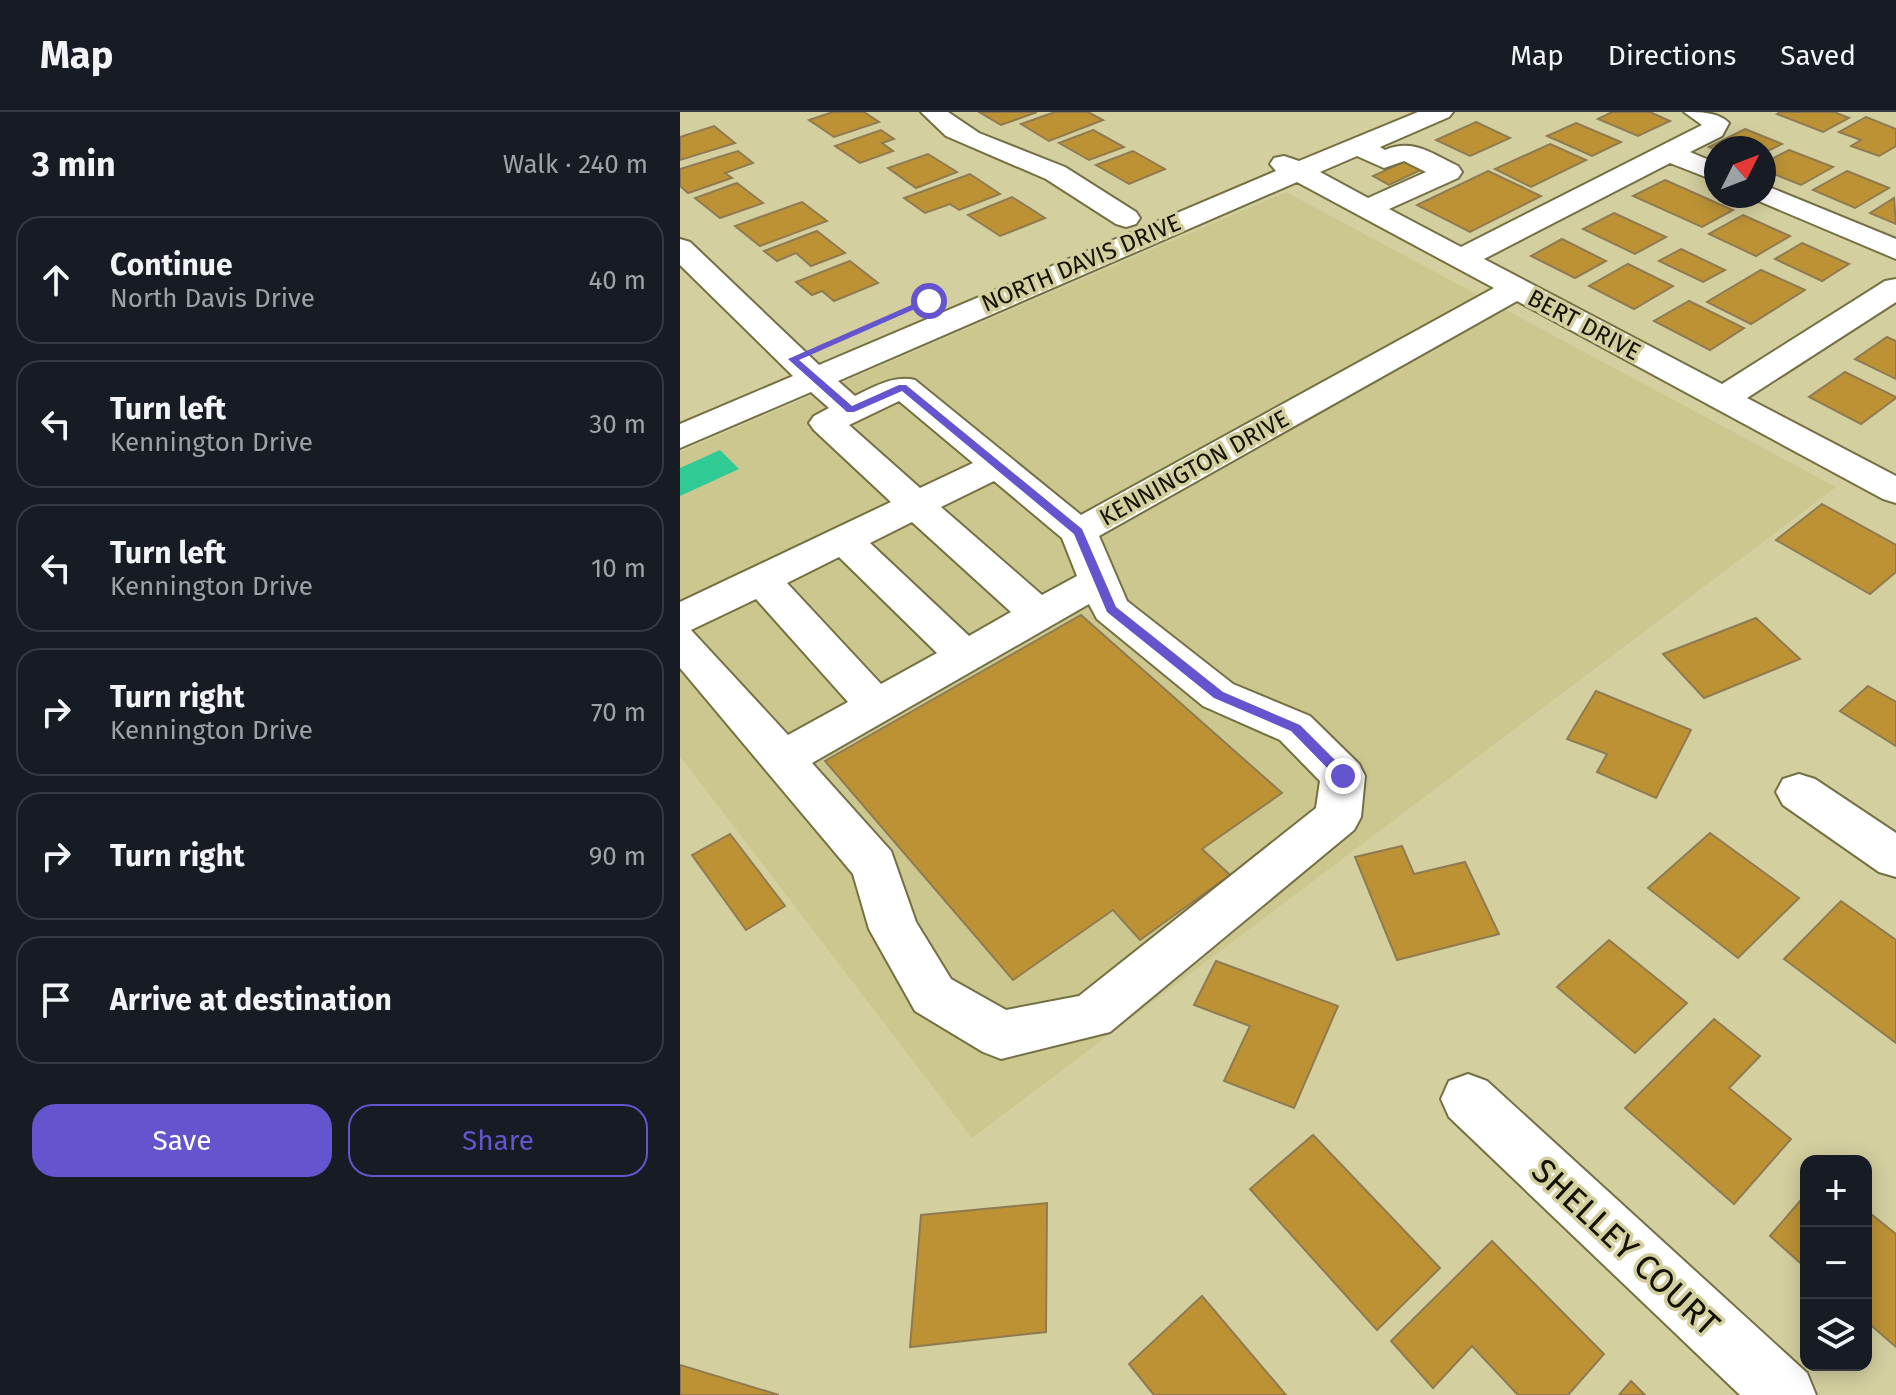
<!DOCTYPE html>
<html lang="en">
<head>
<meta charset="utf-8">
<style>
	:root { --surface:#171b24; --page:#242831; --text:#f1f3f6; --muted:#9ea1a6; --line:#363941; --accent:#6454cd }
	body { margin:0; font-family:"Fira Sans",sans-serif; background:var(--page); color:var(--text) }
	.controls { position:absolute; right:24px; bottom:24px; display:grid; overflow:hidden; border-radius:16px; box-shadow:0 4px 20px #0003 }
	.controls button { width:72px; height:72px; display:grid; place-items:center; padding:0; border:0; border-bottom:2px solid var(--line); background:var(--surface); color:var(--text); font:40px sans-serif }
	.compass { position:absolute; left:1024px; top:24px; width:72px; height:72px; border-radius:50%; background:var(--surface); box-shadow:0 4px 20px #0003; rotate:48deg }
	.stop { position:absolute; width:24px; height:24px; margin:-18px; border:6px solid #6454cd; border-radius:50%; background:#fff }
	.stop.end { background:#6454cd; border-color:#fff; box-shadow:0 2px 8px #0008 }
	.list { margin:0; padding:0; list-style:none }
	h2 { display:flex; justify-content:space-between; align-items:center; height:104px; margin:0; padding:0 32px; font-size:34px }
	h2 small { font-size:26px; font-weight:400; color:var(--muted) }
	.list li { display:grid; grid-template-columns:52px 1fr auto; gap:24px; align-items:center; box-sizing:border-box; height:128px; margin:0 16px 16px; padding:0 16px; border:2px solid var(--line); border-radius:24px }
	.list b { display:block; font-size:30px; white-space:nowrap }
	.list p { margin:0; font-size:26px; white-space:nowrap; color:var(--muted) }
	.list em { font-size:26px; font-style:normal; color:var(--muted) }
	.actions { display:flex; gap:16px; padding:24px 32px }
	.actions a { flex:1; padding:18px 0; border:2px solid var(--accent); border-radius:24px; text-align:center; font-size:28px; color:var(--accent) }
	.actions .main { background:var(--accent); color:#fff }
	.icon { flex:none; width:44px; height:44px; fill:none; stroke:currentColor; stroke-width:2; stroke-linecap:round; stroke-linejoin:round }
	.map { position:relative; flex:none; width:1216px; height:1283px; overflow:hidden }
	header { display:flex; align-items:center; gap:48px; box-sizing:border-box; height:112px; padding:0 40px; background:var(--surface); border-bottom:2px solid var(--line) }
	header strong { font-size:38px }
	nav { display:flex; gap:44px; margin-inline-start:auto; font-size:28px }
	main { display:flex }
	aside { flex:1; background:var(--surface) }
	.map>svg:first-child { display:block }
	.built { fill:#cbc78f }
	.green { fill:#30cb95 }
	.building { fill:#bc9235; stroke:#907b51; stroke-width:2 }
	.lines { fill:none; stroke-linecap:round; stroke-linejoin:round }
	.minor-casing { stroke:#747043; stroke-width:4 }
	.minor { fill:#fff; fill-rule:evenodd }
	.route { fill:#6454cd }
	.labels { text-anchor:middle; stroke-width:7; stroke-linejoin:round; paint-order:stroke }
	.far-street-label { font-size:24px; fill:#131102; stroke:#d3cf9f }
	.near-street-label { font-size:34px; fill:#131102; stroke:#d3cf9f }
</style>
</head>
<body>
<header>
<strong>Map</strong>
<nav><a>Map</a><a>Directions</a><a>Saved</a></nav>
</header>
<main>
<aside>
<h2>3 min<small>Walk · 240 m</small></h2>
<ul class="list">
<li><svg class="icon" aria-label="ahead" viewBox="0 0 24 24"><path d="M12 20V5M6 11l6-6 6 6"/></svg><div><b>Continue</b><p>North Davis Drive</p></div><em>40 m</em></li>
<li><svg class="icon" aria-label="left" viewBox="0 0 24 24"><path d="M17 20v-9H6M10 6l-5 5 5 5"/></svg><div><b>Turn left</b><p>Kennington Drive</p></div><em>30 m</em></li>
<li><svg class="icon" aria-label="left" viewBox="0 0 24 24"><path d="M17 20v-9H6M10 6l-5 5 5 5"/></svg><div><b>Turn left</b><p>Kennington Drive</p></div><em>10 m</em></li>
<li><svg class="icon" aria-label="right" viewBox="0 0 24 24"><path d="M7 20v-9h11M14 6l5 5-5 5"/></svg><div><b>Turn right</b><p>Kennington Drive</p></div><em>70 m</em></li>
<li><svg class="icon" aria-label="right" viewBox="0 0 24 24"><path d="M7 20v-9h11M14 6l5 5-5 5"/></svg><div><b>Turn right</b></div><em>90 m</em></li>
<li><svg class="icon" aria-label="arrive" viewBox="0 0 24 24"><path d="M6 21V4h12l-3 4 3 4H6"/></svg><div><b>Arrive at destination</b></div></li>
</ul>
<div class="actions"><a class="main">Save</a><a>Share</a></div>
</aside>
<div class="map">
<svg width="1216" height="1283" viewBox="0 0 1216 1283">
	<rect width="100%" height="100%" fill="#d3cf9f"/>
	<polygon class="built" points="606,80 1156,375 292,1026 0,644 0,340"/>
	<polygon class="green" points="40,338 59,357 0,384 0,356"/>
	<g class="building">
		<polygon points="153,0 184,0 199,10 154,25 129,8"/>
		<polygon points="299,0 357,0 321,13"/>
		<polygon points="375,0 408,0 423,8 369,29 341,12"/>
		<polygon points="932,0 970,0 990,9 958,24 918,7"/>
		<polygon points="1100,0 1154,0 1169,6 1143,20 1097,2"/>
		<polygon points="1186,5 1216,17 1216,34 1199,44 1171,34 1181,28 1159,20"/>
		<polygon points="796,10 830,26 790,44 756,28"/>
		<polygon points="896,11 941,30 912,44 867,24"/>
		<polygon points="34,14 55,31 0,48 0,25"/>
		<polygon points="1065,17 1102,32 1084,41 1084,36 1036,38 1029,35"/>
		<polygon points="201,18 214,27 202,31 213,39 180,51 155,34"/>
		<polygon points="413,18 444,35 409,48 379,31"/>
		<polygon points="870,32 906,48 851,75 815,57"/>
		<polygon points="1109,38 1153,55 1121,73 1084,58 1084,51"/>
		<polygon points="58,39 73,51 45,61 52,66 8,81 0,74 0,57"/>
		<polygon points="453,39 485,57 449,72 416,53"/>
		<polygon points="248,42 277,60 236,76 208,56"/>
		<polygon points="728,48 745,56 709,73 693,64"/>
		<polygon points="808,59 861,84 790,120 737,93"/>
		<polygon points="1167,59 1209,76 1175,96 1133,78"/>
		<polygon points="290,62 320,82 279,98 270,92 245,101 224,86"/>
		<polygon points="985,68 1053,98 1022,115 953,84"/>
		<polygon points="57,71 83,91 40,106 15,86"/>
		<polygon points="332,85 365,106 320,124 288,103"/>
		<polygon points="1214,86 1216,112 1190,101"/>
		<polygon points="122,90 147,109 80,134 55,114"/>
		<polygon points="934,101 986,125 955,142 903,117"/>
		<polygon points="1063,103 1110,124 1076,144 1029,122"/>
		<polygon points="137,119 165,141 131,154 116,141 97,149 84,139"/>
		<polygon points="882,127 926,149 895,166 851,144"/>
		<polygon points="1122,131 1169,152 1142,169 1095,147"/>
		<polygon points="1001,137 1045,158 1023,170 979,149"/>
		<polygon points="170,149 198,171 154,189 142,179 132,183 116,170"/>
		<polygon points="948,152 993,174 954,197 909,174"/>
		<polygon points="1081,158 1125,178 1071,212 1027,190"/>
		<polygon points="1009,189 1064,216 1030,238 974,209"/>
		<polygon points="1207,225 1216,229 1216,267 1175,247"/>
		<polygon points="1165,260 1216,285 1216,286 1181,312 1129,285"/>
		<polygon points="1142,392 1216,433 1216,460 1190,482 1096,428"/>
		<polygon points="401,503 602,681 522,737 550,763 460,828 433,798 333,868 145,649"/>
		<polygon points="1076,506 1120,547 1024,586 983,542"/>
		<polygon points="1188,574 1216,590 1216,634 1160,599"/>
		<polygon points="916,579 1011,618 976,686 917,660 927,642 887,627"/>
		<polygon points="1030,721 1119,786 1058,846 968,776"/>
		<polygon points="50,722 105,794 66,818 12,743"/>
		<polygon points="722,734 734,762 785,750 819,822 717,848 675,745"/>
		<polygon points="1161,789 1216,828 1216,931 1104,847"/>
		<polygon points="929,828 1007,891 955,941 877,875"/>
		<polygon points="536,849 658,894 614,996 544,969 570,914 514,893"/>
		<polygon points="1034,907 1080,944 1049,976 1111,1027 1054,1092 945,996"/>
		<polygon points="633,1023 760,1156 697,1218 570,1077"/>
		<polygon points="1126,1082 1126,1156 1090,1124"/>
		<polygon points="367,1091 366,1220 230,1235 241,1103"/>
		<polygon points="1186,1098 1216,1122 1216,1235 1186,1209"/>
		<polygon points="812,1129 924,1242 888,1283 838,1283 792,1234 753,1276 711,1229"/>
		<polygon points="522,1184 606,1283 474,1283 449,1252"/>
		<polygon points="0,1253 99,1283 0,1283"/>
		<polygon points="951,1269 965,1283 939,1283"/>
	</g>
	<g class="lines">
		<g class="minor-casing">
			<g id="minor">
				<polygon points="241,0 268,0 299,21 385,55 456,100 460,106 456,112 446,115 436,112 366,67 266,24"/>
				<path d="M738,0H773L769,5L700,35L705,38C734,26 752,42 778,54L782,60L778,66L709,97L781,135L1022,13L1004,0C1021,0 1038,0 1049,11L1042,24L1010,40L1036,51V69L990,51L804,147L1042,272L1205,169L1216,167V190L1067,286L1216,364V391L1203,387L837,189L419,424L447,489L553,572L630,604L679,652L685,664L681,705L674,718L430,920L321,947L303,940L235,899L189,817L173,762L0,556V490L211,390L134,318L129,311L134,304L149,296L131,280L0,336V312L113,264L0,153V127L10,130L139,253L596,59L590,52L594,46L604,44L619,49ZM677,44L704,56L724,49L746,60L688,86L640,60ZM617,70L814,176L401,403L235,268C213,263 194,275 175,284L158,269ZM219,289L293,351L240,376L169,313ZM314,369L382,426L397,464L362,483L261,395ZM232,410L331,500L289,524L190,431ZM159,445L257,541L201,572L107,471ZM76,487L168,590L108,623L11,518ZM409,492L417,507L523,594L600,628L640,669L636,696L399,884L326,898L271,867L236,810L211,739L132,651Z"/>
				<polygon points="1084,73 1216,127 1216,147 1074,87 1072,84 1084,84"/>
				<polygon points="1119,662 1135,667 1216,721 1216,765 1199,760 1103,693 1096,680 1103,667"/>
				<polygon points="788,962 807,969 1127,1261 1136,1283 1060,1283 769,1005 761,987 769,969"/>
			</g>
		</g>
		<use href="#minor" class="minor"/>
	</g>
	<polygon class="route" points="245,187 253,189 119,248 172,294 219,273 226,273 402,417 436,495 543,580 620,613 667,660 667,667 658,667 611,619 534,586 427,500 394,422 222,279 174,300 167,300 108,247"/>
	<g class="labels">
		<g class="far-street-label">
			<text transform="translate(401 151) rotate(-23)" y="8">NORTH DAVIS DRIVE</text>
			<text transform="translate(904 213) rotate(28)" y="8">BERT DRIVE</text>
			<text transform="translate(514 356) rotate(-29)" y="8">KENNINGTON DRIVE</text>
		</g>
		<g class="near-street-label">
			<text transform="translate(946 1135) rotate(43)" y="12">SHELLEY COURT</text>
		</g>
	</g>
</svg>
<div class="controls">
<button>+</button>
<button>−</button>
<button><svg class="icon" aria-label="layers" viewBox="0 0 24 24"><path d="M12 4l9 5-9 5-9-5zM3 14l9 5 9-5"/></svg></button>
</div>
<svg class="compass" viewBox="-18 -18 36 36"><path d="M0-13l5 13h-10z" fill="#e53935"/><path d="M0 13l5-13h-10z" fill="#9ea1a6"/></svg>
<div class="stop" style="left:249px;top:189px"></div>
<div class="stop end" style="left:663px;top:664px"></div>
</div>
</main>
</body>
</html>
